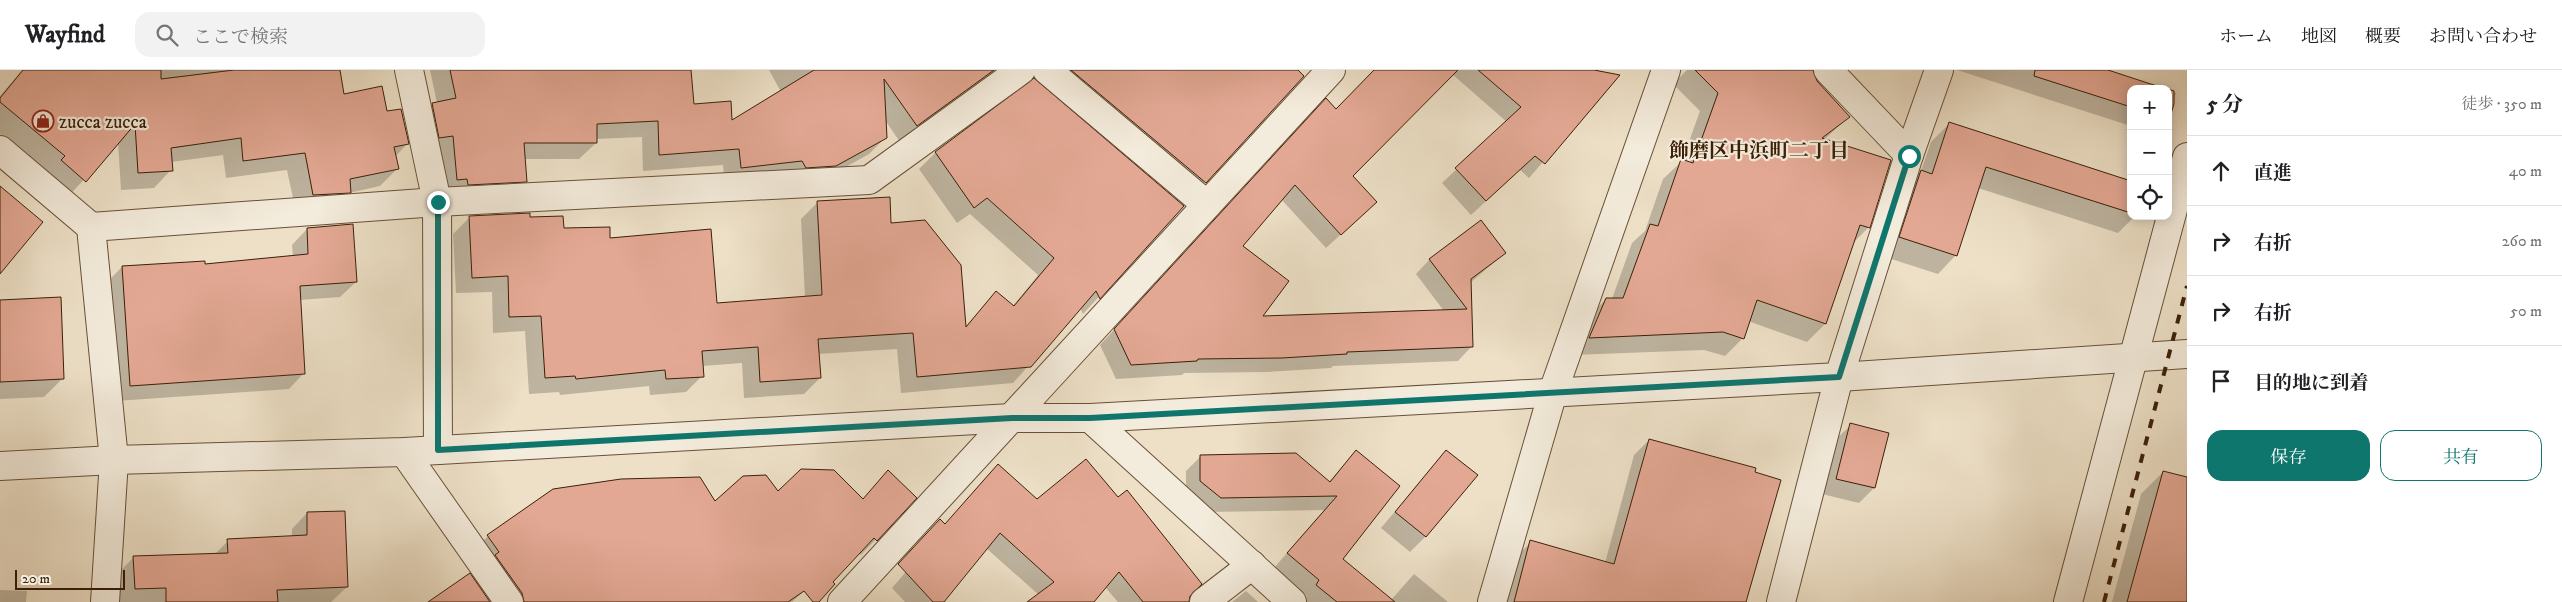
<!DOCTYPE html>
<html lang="ja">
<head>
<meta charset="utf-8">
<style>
	:root { --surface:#fff; --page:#f2f2f2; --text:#202124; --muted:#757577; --line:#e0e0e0; --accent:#0f766e }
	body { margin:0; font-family:"IM FELL DW Pica","Noto Serif JP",serif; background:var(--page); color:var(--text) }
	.controls { position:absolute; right:15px; top:15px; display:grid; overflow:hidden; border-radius:10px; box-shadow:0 2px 12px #0003 }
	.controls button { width:45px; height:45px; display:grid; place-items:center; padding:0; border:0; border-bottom:1px solid var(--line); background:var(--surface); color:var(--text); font:25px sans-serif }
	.scale { position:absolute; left:15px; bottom:12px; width:110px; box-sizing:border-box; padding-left:5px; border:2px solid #3c2007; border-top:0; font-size:14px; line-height:18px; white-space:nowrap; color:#3c2007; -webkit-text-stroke:4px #f3ebdb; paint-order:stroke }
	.stop { position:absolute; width:15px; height:15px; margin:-11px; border:4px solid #0f766e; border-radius:50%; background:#fff }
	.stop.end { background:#0f766e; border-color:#fff; box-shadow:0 1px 5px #0008 }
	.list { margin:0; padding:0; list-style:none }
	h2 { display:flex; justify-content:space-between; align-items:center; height:65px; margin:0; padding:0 20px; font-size:21px }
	h2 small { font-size:16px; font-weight:400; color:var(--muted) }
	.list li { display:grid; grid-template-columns:32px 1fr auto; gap:15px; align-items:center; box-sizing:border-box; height:70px; padding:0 20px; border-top:1px solid var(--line) }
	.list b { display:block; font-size:19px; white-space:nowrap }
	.list em { font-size:16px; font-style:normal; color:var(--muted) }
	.actions { display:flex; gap:10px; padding:15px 20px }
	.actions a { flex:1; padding:11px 0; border:1px solid var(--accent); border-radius:15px; text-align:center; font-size:18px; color:var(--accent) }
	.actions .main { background:var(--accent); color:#fff }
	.icon { flex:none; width:28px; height:28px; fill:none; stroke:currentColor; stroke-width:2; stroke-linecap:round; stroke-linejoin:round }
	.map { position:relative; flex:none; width:2187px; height:532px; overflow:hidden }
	header { display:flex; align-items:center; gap:30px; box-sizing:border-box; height:70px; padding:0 25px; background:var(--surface); border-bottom:1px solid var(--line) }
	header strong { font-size:24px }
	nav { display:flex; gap:28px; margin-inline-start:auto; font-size:18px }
	.search { width:350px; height:45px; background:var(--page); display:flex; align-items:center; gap:12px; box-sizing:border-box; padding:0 18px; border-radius:15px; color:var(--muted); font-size:19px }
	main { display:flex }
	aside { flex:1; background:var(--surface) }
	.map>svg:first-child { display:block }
	.shadow { fill:#0003 }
	.building { fill:#e3a894; stroke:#3c2007 }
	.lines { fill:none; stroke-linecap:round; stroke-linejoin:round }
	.minor-casing { stroke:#685037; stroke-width:30 }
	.minor { stroke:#f3ebdb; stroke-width:28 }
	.rail { stroke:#3c2007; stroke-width:4; stroke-dasharray:9 9; stroke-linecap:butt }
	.route { stroke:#0f766e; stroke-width:6 }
	.labels { text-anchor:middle; stroke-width:4.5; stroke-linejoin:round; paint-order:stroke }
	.poi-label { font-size:19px; fill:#3c2007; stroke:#f3ebdb; text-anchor:start }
	.neighbourhood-label { font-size:20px; font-weight:bold; fill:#3c2007; stroke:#f3ebdb }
</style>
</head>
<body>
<header>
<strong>Wayfind</strong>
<div class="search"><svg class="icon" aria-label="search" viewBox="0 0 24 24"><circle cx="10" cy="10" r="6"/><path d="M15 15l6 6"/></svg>ここで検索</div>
<nav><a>ホーム</a><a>地図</a><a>概要</a><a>お問い合わせ</a></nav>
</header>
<main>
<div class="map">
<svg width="2187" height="532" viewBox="0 0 2187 532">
	<rect width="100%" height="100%" fill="#ede0c7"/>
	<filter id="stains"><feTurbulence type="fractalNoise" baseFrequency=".004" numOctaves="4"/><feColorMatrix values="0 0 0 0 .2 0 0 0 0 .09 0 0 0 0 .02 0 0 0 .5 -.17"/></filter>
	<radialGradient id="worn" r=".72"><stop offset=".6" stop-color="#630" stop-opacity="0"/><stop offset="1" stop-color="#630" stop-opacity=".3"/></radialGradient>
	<g class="shadow">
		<polygon points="22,0 339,0 343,25 386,43 407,74 395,87 397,99 380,116 349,123 332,140 296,142 287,100 226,108 223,85 171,92 171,100 154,118 121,120 118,72 67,128 48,104 0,64 0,26"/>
		<polygon points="430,0 690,0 693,35 731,52 781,22 769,0 1296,0 1302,6 1188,129 1032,0 900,72 885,50 886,67 869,84 819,112 725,114 723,95 643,101 642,67 596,69 596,73 579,89 524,89 526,111 510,128 441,125 416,50 433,34 437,33"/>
		<polygon points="1376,0 1587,0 1618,6 1529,108 1520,100 1471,145 1442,113 1507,52 1452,4 1351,106 1361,146 1326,178 1281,129 1241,176 1260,247 1444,241 1416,204 1430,189 1505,183 1470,213 1472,276 1458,291 1333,296 1331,298 1267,302 1184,303 1182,305 1116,309 1100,275 1312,45 1336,40"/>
		<polygon points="1687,0 1812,0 1815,11 1848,47 1824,70 1869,157 1852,174 1825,254 1807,272 1748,251 1743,268 1725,286 1704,280 1572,285 1588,248 1606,229 1612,229 1632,173 1645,161 1663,109 1682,91 1700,41 1673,14"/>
		<polygon points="1957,0 2104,0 2131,19 2131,56"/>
		<polygon points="1034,10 1183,136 1083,244 1080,238 1013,313 901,323 897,279 818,284 820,308 804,324 744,328 742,293 702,296 702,306 686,322 650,325 649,316 560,325 559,322 529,324 525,261 493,263 492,222 456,223 453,164 470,147 529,148 563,160 609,169 716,235 805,227 801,149 817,133 890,154 965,257 996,223 1012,237 1038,205 970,144 957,153 919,99 935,83"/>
		<polygon points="2168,21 2176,23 2168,47"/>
		<polygon points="1949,54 2131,112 2131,146 2135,146 2118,163 1978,118 1956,185 1938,204 1882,186 1903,120 1921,101 1931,72"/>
		<polygon points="307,159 356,212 340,227 299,230 304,303 289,319 116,331 107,212 122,197 204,196 293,187 292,175"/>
		<polygon points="0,231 62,309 44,327 0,329"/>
		<polygon points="1851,355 1874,418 1859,433 1822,424 1835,370"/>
		<polygon points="1649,370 1745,532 1504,532 1516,487 1531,472 1605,493 1634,385"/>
		<polygon points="1356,381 1341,489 1391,530 1414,504 1448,532 1301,532 1307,526 1274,498 1324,440 1207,442 1186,425 1186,401 1200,387 1328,413"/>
		<polygon points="1446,381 1426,466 1410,482 1381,458"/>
		<polygon points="998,395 1037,431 1188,526 1188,532 1118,532 1105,517 1093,532 1029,532 1039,525 986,478 942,532 905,532 892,518"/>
		<polygon points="888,402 915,428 861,485 858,483 812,514 792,532 503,532 473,481 488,466 778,423 862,430"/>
		<polygon points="2163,402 2187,409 2187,532 2112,532 2141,424"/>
		<polygon points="307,443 347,517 331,532 120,532 119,502 134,487 214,485 228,471 292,467 292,459"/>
		<polygon points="0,520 27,521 26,532 0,532"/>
		<polygon points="1246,521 1258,532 1232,532"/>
	</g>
	<g class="building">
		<polygon points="23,0 161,0 161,9 234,0 340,0 344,24 382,16 387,41 401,39 409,74 394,77 399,99 350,109 351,123 313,125 305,83 243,91 241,68 171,78 173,101 138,103 135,54 86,112 61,90 65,86 0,32 0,28"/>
		<polygon points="450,0 691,0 694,34 731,31 732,50 814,0 994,0 917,56 884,9 887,68 836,96 806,98 802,91 741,98 739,79 659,85 658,51 597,54 597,73 524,73 527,112 468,115 467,109 457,110 453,66 439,68 432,33 456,28"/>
		<polygon points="1071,0 1298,0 1304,6 1206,113"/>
		<polygon points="1374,0 1458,0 1353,106 1377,132 1341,165 1295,115 1243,176 1289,211 1263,246 1467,239 1429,189 1481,150 1506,183 1471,209 1473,277 1347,282 1347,284 1282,288 1198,289 1197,291 1131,295 1114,259 1326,28 1336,39"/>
		<polygon points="1478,0 1594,0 1620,5 1545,94 1535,86 1486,131 1455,98 1521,37"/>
		<polygon points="1695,0 1813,0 1817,11 1850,47 1822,68 1891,90 1870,158 1860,155 1826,254 1757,230 1744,269 1723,262 1589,268 1606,228 1623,228 1650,154 1658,156 1681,89 1693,93 1718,23"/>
		<polygon points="2035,0 2108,0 2166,19 2131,19 2131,37 2034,6"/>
		<polygon points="1034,8 1184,136 1100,229 1096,221 1031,297 917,307 913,263 818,269 821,308 760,312 758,277 702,281 704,307 666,309 665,300 576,309 575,306 545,308 541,246 509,247 508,206 472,208 469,146 530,143 530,147 563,146 564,158 610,157 610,168 711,159 717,233 822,225 817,131 890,127 891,153 925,150 961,195 966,257 996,221 1014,236 1054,188 987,128 974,138 935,82"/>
		<polygon points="2168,19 2174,21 2174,34 2169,50"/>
		<polygon points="1949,52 2131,111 2131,143 1986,97 1957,186 1899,167 1921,100 1932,104"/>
		<polygon points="0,116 43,152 0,204"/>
		<polygon points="353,154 357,212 300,216 305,304 130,316 122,196 205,191 205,194 308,184 307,158"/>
		<polygon points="61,227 64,309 0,312 0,230"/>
		<polygon points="1850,353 1889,363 1875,418 1836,409"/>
		<polygon points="1649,369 1756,398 1755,402 1781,410 1746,532 1514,532 1530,470 1614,494"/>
		<polygon points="1356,380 1400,416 1343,489 1395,532 1337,532 1316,515 1319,510 1287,483 1337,426 1221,428 1200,411 1200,385 1296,383 1330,412"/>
		<polygon points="1446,380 1478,405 1426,467 1395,442"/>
		<polygon points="1086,389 1118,427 1127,420 1202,514 1190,526 1189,532 1143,532 1119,502 1094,532 1027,532 1054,512 1000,463 944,532 933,532 898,494 940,449 945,454 998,394 1037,429"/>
		<polygon points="801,399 834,400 863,429 888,400 917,428 877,471 874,468 833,512 835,514 819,532 813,532 804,521 788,532 524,532 522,523 495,485 499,482 487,465 553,419 621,409 700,407 715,431 743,406 766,405 778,421"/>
		<polygon points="2163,401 2187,407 2187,532 2127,532"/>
		<polygon points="345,441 348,517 277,520 278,532 166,532 166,518 135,519 133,486 228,483 227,469 307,465 307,442"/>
		<polygon points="470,503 490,532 428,532"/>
	</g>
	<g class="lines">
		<g class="minor-casing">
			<g id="minor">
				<polyline points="409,0 437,132 438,380"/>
				<polyline points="1047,0 1207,135"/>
				<polyline points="1828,0 1909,85"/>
				<polyline points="0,80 91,157 114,390 105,532"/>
				<polyline points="91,157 437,132 869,110 1021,0"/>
				<polyline points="1090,348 1292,532"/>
				<polyline points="404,382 509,532"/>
				<polyline points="0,396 114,390 404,382 1012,348 1090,348 1839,307 2187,284"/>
				<polyline points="842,532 1331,0"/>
				<polyline points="1204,532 1252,495"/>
				<polyline points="1492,532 1553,322 1666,0"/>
				<polyline points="1781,532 1839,307 1909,85 1939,0"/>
				<polyline points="2068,532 2187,87"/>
			</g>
		</g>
		<use href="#minor" class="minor"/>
		<polyline class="rail" points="2104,532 2187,216"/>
	</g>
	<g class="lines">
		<polyline class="route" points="438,132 438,380 1012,348 1090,348 1839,307 1909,86"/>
	</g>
	<defs>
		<g id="shop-ring" transform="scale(1.125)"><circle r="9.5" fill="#f3ebdb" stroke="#8f2418" stroke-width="1.5"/><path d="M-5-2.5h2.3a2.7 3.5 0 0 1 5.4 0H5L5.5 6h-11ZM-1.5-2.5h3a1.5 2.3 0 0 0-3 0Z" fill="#8f2418"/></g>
	</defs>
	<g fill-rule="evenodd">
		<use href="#shop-ring" x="43" y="51"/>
	</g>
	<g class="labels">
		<g class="poi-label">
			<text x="59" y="58">zucca zucca</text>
		</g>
		<g class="neighbourhood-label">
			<text x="1759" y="87">飾磨区中浜町二丁目</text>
		</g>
	</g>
	<rect width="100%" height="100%" filter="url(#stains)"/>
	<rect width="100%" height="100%" fill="url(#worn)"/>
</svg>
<div class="controls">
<button>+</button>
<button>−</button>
<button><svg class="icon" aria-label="locate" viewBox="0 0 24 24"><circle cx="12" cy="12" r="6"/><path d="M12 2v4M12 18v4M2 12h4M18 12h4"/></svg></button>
</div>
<div class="scale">20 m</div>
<div class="stop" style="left:1909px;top:86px"></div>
<div class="stop end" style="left:438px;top:132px"></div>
</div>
<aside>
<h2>5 分<small>徒歩 · 350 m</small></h2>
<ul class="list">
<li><svg class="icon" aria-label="ahead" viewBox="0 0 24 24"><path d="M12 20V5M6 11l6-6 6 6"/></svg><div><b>直進</b></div><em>40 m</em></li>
<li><svg class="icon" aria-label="right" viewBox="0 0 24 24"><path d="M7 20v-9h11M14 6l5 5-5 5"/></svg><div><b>右折</b></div><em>260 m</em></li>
<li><svg class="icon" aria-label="right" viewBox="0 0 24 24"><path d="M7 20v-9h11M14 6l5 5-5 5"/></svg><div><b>右折</b></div><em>50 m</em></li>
<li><svg class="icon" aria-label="arrive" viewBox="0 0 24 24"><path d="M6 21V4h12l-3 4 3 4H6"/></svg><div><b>目的地に到着</b></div></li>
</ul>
<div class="actions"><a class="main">保存</a><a>共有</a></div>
</aside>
</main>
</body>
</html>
